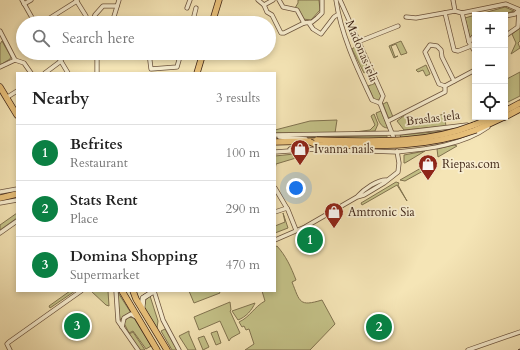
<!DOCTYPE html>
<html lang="en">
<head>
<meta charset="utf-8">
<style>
	:root { --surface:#fff; --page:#f2f2f2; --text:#222; --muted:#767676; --line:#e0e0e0; --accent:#0b8043 }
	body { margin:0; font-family:Cardo,serif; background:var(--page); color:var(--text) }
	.controls { position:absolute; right:12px; top:12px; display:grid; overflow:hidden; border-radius:0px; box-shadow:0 2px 6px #0003 }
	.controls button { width:36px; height:36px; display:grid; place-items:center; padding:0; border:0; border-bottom:1px solid var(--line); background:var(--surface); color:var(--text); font:20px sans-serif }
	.you { position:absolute; left:296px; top:188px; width:14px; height:14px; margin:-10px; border:3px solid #fff; border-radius:50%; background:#1a73e8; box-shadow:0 0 0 6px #1a73e833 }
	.badge { display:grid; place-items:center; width:26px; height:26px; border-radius:50%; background:var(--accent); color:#fff; font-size:13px; font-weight:700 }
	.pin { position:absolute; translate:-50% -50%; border:2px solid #fff; box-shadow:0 1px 4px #0006 }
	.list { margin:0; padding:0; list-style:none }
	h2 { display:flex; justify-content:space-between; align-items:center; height:52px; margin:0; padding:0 16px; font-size:17px }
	h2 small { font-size:13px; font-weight:400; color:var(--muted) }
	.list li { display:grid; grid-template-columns:26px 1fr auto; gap:12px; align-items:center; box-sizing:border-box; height:56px; padding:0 16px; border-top:1px solid var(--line) }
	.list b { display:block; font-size:15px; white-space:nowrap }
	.list p { margin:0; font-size:13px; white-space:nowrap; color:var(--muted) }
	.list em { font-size:13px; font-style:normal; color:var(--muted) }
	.icon { flex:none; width:22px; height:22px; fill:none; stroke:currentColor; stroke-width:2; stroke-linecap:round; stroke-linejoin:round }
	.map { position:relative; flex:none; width:520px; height:350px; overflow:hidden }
	.search { position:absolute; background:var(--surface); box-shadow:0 2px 6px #0003; left:16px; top:16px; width:260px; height:44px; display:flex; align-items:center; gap:10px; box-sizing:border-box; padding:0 14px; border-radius:22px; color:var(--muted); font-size:15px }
	.panel { position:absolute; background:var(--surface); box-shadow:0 2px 6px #0003; left:16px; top:72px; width:260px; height:220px; border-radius:0px }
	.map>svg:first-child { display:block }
	.green { fill:#c4c288; stroke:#81734f }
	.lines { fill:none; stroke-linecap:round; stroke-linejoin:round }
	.street-casing { stroke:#6c543e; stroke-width:5 }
	.secondary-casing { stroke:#3e2416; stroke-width:6 }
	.primary-casing { stroke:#3e2416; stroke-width:7 }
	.street { stroke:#f8eed0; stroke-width:3.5 }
	.secondary { stroke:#f8eed0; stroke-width:5 }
	.primary { stroke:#eac27b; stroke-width:5.5 }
	.rail { stroke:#3e2416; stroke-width:1; stroke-dasharray:7 7; stroke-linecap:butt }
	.primary-bridge-casing { stroke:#3e2416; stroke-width:7; stroke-linecap:butt }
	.primary-bridge { stroke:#eac27b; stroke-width:5.5 }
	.labels { text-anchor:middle; stroke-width:3.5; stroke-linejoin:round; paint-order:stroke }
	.street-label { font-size:12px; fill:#3e2416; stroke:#f8eed0 }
	.poi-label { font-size:12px; fill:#3e2416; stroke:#f8eed0; text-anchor:start }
</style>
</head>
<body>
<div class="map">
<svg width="520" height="350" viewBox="0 0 520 350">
	<rect width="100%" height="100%" fill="#f5e5b6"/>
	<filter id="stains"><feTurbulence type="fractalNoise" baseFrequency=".005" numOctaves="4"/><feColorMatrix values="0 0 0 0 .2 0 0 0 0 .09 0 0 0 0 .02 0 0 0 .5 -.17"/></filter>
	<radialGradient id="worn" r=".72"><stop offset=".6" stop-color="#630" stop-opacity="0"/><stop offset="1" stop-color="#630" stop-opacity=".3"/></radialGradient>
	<g class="green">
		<polygon points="298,0 319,0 320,10 311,20 303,19 295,8 298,3"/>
		<polygon points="505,7 514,11 501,15 477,15"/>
		<polygon points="475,15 475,33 472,39 470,39 465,18"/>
		<polygon points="520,24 520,41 518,43 520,48 511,54 516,43 512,34 519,29"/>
		<polygon points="2,41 11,57 10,59 0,65 0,44"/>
		<polygon points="401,41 407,53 401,55 396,44 391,46 395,57 398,56 394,58 389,46"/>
		<polygon points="358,45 370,69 364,73 352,49"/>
		<polygon points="426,65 430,74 426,76 423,70 418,72 416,70"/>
		<polygon points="520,72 520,96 506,103 505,80"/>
		<polygon points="376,83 382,96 381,99 376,101 374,100 368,86"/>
		<polygon points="387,102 393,117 390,118 388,117 383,104"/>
		<path d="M381,111L388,128C380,128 378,119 376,113Z"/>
		<polygon points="374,114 378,124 375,131 355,132 370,130 375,125 371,116"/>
		<polygon points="444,114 446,126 404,130 397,121 405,115 416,122"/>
		<polygon points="337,120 335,133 275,133 275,130 310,121"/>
		<polygon points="445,131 424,136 401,138 400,135"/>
		<polygon points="387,136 387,138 381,139 298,137"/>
		<polygon points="454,145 457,146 438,157 437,149"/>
		<polygon points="425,151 405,163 404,163 404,155"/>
		<polygon points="294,154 296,158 276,164 275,170 275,156"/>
		<polygon points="435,160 434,165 405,181 400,180"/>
		<polygon points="396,182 399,183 398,185 407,201 397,185 362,205 361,203"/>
		<polygon points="17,213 17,218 0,230 0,225"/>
		<polygon points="283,213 288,228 275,233 275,226 285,222"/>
		<path d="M277,246C286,256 291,267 296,280L292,282C300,302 299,307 322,300L335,324L310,350H245L254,344L249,329L246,330L244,326L242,327L239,322C250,317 254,307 265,301L262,291H275V247Z"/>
		<polygon points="70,291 75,291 50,308 49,306"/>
		<polygon points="91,291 108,291 109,306 106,305"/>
		<polygon points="117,291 131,313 124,316 120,320"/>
		<polygon points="189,291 219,291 220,293 194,303"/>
		<polygon points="150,296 158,321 157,328 144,307 146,299"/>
		<polygon points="230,302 231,310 230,311 240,333 231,338 229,341 220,321 199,330 194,317"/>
		<path d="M255,303C252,310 246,317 238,320L232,311Z"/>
		<polygon points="128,317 134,318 151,346 146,349 133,331 129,333 124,323"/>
		<polygon points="165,329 177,350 172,350 161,331"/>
		<polygon points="189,331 189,334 196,350 188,350 179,336"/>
		<polygon points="217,331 221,343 216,345 211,333"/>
		<polygon points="133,332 145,350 140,350 129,334"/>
		<polygon points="204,336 209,347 203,350 198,338"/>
	</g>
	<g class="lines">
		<g class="street-casing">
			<g id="street">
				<polyline points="22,0 35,23"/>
				<polyline points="76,0 86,16 86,19 81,23"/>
				<polyline points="258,0 264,5"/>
				<polyline points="273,0 264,5 267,12 272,15 281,33 284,33 304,23 312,22 317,18 322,13 322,0"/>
				<polyline points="279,0 283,7 297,10 304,23"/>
				<path d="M336,0C341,35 357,68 372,100L380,103"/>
				<polyline points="340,0 383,96 380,103"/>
				<polyline points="453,0 455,11 462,13 469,42 475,52"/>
				<polyline points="24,4 31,0"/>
				<polyline points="187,8 190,0"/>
				<polyline points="445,13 454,50 458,51 471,46"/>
				<polyline points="462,13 506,4 520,10"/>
				<polyline points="505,16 515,14 519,10"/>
				<polyline points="406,17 416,18 455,11"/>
				<polyline points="42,23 77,1"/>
				<polyline points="92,23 95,15 103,6 117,6"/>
				<polyline points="112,23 119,0"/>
				<polyline points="195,23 193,20 196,8"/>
				<polyline points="309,23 313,29 321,34 334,17 337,15"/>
				<polyline points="0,31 15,60"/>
				<polyline points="505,36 518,27 519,10"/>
				<polyline points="360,41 398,26"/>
				<polyline points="469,42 475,35"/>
				<polyline points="56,53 68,73"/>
				<polyline points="149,53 151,69 177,67 181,53"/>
				<polyline points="0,67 15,60 24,63 31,73"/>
				<polyline points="45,73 61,61"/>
				<polyline points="97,73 97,57 99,53"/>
				<polyline points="445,86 439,84 425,52 430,45 437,46 441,50 442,57 454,81"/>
				<polyline points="6,98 17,91"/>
				<polyline points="380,103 395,141"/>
				<polyline points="388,121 445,92 445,86 475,70"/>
				<polyline points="275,135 399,133 467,125"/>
				<polyline points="279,137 306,139"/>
				<polyline points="290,149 302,143"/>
				<path d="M275,152L317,149L397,152C428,149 463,145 488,127"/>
				<polyline points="275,188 288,210 296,230"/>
				<polyline points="0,192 17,189"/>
				<path d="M358,196C364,189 377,180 386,180"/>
				<polyline points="0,203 17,200"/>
				<polyline points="275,212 287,208"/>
				<polyline points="0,233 17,221"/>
				<polyline points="275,240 305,227 357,197 364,195 384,183 398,172 399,163 397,151"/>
				<polyline points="116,291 118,321 138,350"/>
				<polyline points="154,291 163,320 179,350"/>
				<polyline points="122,327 124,318 131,314 136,317"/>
				<polyline points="10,350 7,344 9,342 81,291"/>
				<polyline points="468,350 520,332"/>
			</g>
		</g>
		<g class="secondary-casing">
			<polyline id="secondary" points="142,309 143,298 154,291"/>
		</g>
		<g class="primary-casing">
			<g id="primary">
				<polyline points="212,23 219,0"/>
				<polyline points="197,73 203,53"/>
				<polyline points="0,87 17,115"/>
				<polyline points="505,111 520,103"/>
				<polyline points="505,117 520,109"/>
				<polyline points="474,125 494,117"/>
				<polyline points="476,130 504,117"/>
				<polyline points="275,142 315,141"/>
				<polyline points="0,198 17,194"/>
				<polyline points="122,291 157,350"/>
				<polyline points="133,291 136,299 167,350"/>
			</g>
		</g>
		<use href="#street" class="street"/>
		<use href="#secondary" class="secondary"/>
		<use href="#primary" class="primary"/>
		<polyline class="rail" points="518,350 520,349"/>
		<g class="primary-bridge-casing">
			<g id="primary-bridge">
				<path d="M317,140C371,141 423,145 474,125"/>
				<path d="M310,142L317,145C372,146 424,149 476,130"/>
			</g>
		</g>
		<use href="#primary-bridge" class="primary-bridge"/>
	</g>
	<defs>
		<g id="shop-pin" transform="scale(1)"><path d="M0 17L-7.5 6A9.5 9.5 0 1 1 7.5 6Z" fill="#8f2418" stroke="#f8eed0"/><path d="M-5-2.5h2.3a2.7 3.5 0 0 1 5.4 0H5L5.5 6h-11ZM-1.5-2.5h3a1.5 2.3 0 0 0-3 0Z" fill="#fff"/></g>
	</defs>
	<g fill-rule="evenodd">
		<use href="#shop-pin" x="300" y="149"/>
		<use href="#shop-pin" x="428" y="164"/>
		<use href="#shop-pin" x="334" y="212"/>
	</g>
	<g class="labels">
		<g class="street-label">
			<text transform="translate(362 51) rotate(67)" y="4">Madonas iela</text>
			<text transform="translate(433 118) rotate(-7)" y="4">Braslas iela</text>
		</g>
		<g class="poi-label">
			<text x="314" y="153">Ivanna nails</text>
			<text x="442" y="168">Riepas.com</text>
			<text x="348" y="216">Amtronic Sia</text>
		</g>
	</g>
	<rect width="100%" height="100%" filter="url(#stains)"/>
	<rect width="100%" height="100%" fill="url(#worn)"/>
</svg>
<div class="controls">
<button>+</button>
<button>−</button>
<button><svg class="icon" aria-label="locate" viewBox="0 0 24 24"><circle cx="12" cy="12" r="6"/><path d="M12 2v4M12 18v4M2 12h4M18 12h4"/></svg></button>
</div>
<div class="you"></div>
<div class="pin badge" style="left:310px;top:240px">1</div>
<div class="pin badge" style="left:379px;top:327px">2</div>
<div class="pin badge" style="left:77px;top:326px">3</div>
<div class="search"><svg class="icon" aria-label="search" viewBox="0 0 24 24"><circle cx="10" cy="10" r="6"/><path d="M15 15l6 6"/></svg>Search here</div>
<section class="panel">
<h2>Nearby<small>3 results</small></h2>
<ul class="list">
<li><span class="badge">1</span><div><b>Befrites</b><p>Restaurant</p></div><em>100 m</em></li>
<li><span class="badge">2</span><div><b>Stats Rent</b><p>Place</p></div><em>290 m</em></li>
<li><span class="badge">3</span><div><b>Domina Shopping</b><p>Supermarket</p></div><em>470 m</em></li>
</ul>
</section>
</div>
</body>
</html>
